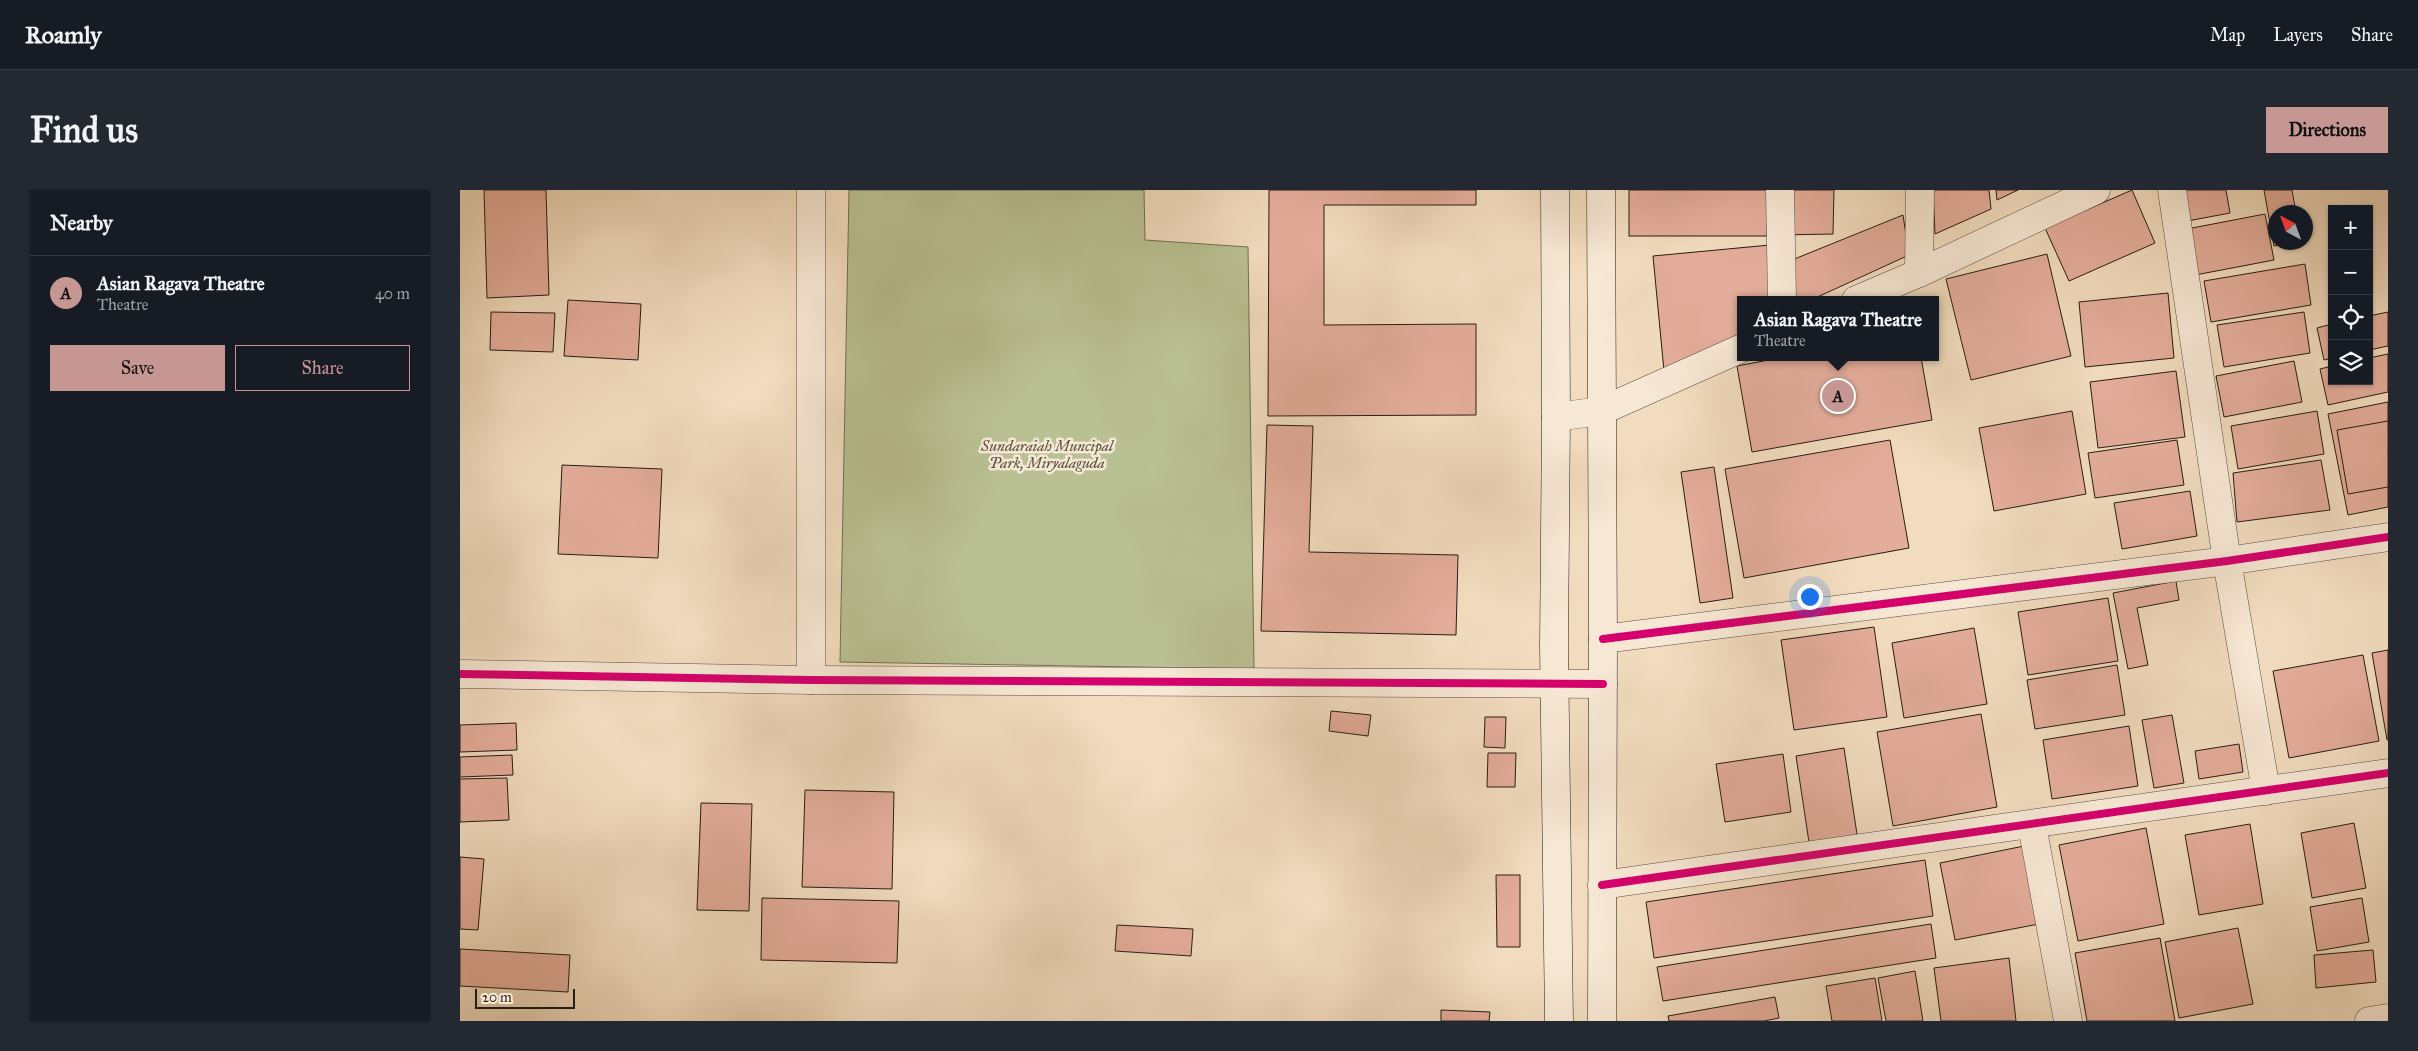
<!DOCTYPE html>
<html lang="en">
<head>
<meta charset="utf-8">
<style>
	:root { --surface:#171b24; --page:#242831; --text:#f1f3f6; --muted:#9ea1a6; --line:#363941; --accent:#c59692 }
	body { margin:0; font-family:"IM FELL Great Primer",serif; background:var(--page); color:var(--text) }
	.controls { position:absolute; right:15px; top:15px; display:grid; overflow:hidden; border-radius:0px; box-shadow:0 1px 4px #0004 }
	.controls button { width:45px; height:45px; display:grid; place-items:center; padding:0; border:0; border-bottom:1px solid var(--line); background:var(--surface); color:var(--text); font:25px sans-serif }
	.compass { position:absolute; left:1808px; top:15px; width:45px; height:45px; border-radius:50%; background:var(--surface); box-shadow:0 1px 4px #0004; rotate:319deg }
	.scale { position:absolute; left:15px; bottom:12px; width:100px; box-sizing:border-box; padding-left:5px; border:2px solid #271d12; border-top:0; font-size:14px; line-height:18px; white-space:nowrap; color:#271d12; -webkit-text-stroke:4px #f7e8d5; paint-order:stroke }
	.you { position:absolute; left:1349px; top:406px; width:18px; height:18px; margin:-12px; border:4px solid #fff; border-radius:50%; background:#1a73e8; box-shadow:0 0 0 8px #1a73e833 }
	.badge { display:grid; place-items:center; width:32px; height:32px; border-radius:50%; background:var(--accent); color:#111; font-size:16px; font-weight:700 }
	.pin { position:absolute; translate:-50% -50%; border:2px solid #fff; box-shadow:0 1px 5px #0006 }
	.popup { position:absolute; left:1277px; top:106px; width:202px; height:65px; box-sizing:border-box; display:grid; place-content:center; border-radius:0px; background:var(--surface); filter:drop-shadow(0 1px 4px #0005); font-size:16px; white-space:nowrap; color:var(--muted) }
	.popup b { font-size:19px; color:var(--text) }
	.popup::after { content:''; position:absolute; left:50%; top:100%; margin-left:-10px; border:10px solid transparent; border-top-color:var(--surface) }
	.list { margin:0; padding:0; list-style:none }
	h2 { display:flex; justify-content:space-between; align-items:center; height:65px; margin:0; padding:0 20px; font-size:21px }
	h2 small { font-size:16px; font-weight:400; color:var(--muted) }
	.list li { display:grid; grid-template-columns:32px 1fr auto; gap:15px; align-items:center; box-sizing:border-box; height:75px; padding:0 20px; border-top:1px solid var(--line) }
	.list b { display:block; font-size:19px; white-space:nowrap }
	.list p { margin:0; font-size:16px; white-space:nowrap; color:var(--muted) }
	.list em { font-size:16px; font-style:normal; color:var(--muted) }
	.actions { display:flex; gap:10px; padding:15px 20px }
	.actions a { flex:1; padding:11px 0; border:1px solid var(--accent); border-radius:0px; text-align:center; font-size:18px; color:var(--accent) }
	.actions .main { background:var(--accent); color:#111 }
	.icon { flex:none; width:28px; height:28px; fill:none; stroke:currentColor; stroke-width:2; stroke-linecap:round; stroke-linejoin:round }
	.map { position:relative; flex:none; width:1928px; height:831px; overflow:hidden; border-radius:0px }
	header { display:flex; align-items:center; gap:30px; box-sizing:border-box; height:70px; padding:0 25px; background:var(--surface); border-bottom:1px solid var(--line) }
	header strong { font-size:24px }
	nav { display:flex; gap:28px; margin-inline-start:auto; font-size:18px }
	.intro { display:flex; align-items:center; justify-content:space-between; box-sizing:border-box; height:120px; padding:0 30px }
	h1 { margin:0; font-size:35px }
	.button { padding:12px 22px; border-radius:0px; background:var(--accent); color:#111; font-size:18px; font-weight:700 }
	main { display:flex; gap:30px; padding:0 30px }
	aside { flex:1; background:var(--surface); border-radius:0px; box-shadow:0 1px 4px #0004 }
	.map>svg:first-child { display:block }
	.green { fill:#b9c093; stroke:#706e52 }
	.building { fill:#e4ad9b; stroke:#271d12 }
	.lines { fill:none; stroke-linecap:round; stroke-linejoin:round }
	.street-casing { stroke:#5a4d3d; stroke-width:29 }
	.secondary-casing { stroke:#271d12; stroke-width:29 }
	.street { stroke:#f7e8d5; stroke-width:28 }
	.secondary { stroke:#f7e8d5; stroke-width:28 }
	.cycleway-casing { stroke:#f7e8d5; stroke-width:11 }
	.cycleway { stroke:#d6006c; stroke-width:8 }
	.labels { text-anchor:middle; stroke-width:5; stroke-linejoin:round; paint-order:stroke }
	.park-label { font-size:15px; font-style:italic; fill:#534e39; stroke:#f7e8d5 }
</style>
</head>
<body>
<header>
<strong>Roamly</strong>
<nav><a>Map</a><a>Layers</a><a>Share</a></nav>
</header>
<div class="intro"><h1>Find us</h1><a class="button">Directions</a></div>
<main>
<aside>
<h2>Nearby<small></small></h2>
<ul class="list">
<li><span class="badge">A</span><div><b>Asian Ragava Theatre</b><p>Theatre</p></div><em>40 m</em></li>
</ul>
<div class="actions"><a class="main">Save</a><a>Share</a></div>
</aside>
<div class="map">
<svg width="1928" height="831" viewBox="0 0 1928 831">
	<rect width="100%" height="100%" fill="#f2dcbf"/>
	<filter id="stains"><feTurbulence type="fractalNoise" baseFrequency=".004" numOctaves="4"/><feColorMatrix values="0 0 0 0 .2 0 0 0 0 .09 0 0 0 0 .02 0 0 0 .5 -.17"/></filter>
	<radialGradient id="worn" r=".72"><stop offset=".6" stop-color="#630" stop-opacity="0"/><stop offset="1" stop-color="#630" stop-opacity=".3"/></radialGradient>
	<polygon class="green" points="389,0 684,0 685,50 788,57 794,479 380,472"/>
	<g class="building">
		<polygon points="24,0 86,0 89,105 27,108"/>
		<polygon points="809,0 1016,0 1016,15 864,15 864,135 1016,134 1016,225 808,226"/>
		<rect x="1169" y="0" width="138" height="46"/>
		<polygon points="1319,0 1374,0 1373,44 1319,45"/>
		<polygon points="1473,0 1529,0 1531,19 1475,44"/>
		<polygon points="1536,0 1558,0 1537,10"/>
		<polygon points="1672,0 1695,53 1609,91 1585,38"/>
		<polygon points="1716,0 1766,0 1770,23 1722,32"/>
		<polygon points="1804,0 1832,0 1836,22 1816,22 1816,52 1833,52 1814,56"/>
		<polygon points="1805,24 1814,70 1735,85 1727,39"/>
		<polygon points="1443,25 1449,65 1351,110 1332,110 1327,72"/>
		<polygon points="1310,55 1315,110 1280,110 1280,146 1204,181 1193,66"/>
		<polygon points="1587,64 1611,166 1511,190 1486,89"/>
		<polygon points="1845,74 1851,115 1751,132 1744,91"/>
		<polygon points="1708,103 1714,168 1625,177 1619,112"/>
		<polygon points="108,110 181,114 178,170 104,166"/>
		<polygon points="31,122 95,123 93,162 30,160"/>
		<polygon points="1844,122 1850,163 1764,177 1757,135"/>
		<polygon points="1928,122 1928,156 1909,160 1909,126"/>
		<polygon points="1872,134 1872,168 1864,170 1857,138"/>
		<polygon points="1928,164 1928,202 1868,215 1860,179 1872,176 1872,191 1909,191 1909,168"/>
		<polygon points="1324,167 1461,167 1472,230 1292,262 1277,176"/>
		<polygon points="1834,171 1842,212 1764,227 1756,186"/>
		<polygon points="1716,181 1725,247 1638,258 1630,192"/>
		<polygon points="1928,212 1928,317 1888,325 1868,224"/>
		<polygon points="1612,221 1626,304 1534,321 1519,238"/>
		<polygon points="1857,221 1864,264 1778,279 1771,236"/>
		<polygon points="1928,231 1928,297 1888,304 1877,240"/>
		<polygon points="807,235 853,236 849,362 998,365 996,445 801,441"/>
		<polygon points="1430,250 1449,358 1284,388 1265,279"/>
		<polygon points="1717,250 1724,295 1635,308 1628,263"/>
		<polygon points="1861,270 1870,320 1777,332 1773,283"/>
		<polygon points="102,275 202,279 198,368 98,364"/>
		<polygon points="1254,277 1273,408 1240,413 1221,282"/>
		<polygon points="1730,301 1737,346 1662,359 1654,313"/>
		<polygon points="1716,391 1719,410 1677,418 1688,475 1668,479 1653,403"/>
		<polygon points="1648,408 1658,471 1568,485 1558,422"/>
		<polygon points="1414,437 1427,527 1334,540 1321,450"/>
		<polygon points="1514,438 1527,514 1444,528 1432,453"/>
		<polygon points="1928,460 1928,550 1927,550 1912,463"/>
		<polygon points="1903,465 1919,551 1829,568 1813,481"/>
		<polygon points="1657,475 1665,525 1575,539 1567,490"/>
		<polygon points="871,521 911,525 908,546 869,541"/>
		<polygon points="1521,524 1537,617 1433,636 1417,542"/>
		<polygon points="1712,525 1724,593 1694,598 1682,530"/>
		<polygon points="1025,527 1046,527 1045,558 1024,557"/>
		<polygon points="56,533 57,560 0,562 0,535"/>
		<polygon points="1669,536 1678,596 1592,609 1583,550"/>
		<polygon points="1779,554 1783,582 1739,589 1735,561"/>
		<polygon points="1384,558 1398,651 1350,659 1336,566"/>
		<polygon points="1028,563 1056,563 1055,597 1027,597"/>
		<polygon points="1323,564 1331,622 1265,632 1256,574"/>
		<polygon points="52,565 53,585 0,587 0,567"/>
		<polygon points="47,588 49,630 0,632 0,589"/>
		<polygon points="345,600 434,602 432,699 342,697"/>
		<polygon points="241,613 292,614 289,721 237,720"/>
		<polygon points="1894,633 1906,698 1852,708 1841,643"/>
		<polygon points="1790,634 1803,714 1739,725 1725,645"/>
		<polygon points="1686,638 1704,734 1618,751 1599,655"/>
		<polygon points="1564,656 1579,734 1495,750 1480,673"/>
		<polygon points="0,667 24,669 18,740 0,739"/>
		<polygon points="1465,670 1473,726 1194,768 1186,712"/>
		<polygon points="1036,685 1060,685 1060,757 1037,757"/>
		<polygon points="302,708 439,711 437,773 301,770"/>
		<polygon points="1902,708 1909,752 1857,761 1850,717"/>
		<polygon points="1471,734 1476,768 1203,811 1197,777"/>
		<polygon points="657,735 733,739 731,766 655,761"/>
		<polygon points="1778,738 1793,814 1719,828 1705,752"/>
		<polygon points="1700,748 1715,831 1627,831 1615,763"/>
		<polygon points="0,759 110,765 108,802 0,796"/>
		<polygon points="1913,760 1916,792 1856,798 1854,765"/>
		<polygon points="1549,768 1556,831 1481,831 1474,778"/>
		<polygon points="1455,781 1463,831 1426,831 1418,788"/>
		<polygon points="1415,788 1422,831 1372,831 1366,796"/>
		<polygon points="1315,807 1319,828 1304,831 1209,831 1208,826"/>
		<polygon points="981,820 1030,822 1029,831 981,831"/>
	</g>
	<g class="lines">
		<g class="street-casing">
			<g id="street">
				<polyline points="1320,0 1322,110"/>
				<polyline points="1712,0 1767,371 1806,601"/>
				<polyline points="1459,83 1460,0"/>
				<polyline points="1396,110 1459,83 1636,0"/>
				<polyline points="1096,227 1141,221 1280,159"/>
				<polyline points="1143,449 1767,371 1928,347"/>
				<polyline points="0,484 351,490 1143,494"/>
				<polyline points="351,490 351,0"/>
				<polyline points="1572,635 1608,831"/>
				<polyline points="1142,695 1928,583"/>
				<polyline points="1909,831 1928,828"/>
			</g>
		</g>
		<g class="secondary-casing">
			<g id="secondary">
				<polyline points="1095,0 1096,227 1094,456 1099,831"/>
				<polyline points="1141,0 1143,449 1142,831"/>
			</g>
		</g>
		<use href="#street" class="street"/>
		<use href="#secondary" class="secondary"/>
		<g class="cycleway-casing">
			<g id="cycleway">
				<polyline points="1143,449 1767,371 1928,347"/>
				<polyline points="0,484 351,490 1143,494"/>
				<polyline points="1142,695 1928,583"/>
			</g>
		</g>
		<use href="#cycleway" class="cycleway"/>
	</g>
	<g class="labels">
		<g class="park-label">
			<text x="587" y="261">Sundaraiah Muncipal<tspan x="587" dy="17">Park, Miryalaguda</tspan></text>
		</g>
	</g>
	<rect width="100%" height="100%" filter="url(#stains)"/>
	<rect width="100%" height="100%" fill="url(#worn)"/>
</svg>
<div class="controls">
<button>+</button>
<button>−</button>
<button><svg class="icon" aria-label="locate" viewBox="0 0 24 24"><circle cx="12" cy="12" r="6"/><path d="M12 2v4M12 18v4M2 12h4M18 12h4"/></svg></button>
<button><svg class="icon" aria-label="layers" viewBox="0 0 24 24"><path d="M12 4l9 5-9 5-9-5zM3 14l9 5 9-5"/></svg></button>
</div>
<svg class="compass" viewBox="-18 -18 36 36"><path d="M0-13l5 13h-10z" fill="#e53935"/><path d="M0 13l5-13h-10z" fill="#9ea1a6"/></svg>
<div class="scale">20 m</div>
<div class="you"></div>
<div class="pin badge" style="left:1378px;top:206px">A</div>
<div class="popup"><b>Asian Ragava Theatre</b>Theatre</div>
</div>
</main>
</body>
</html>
